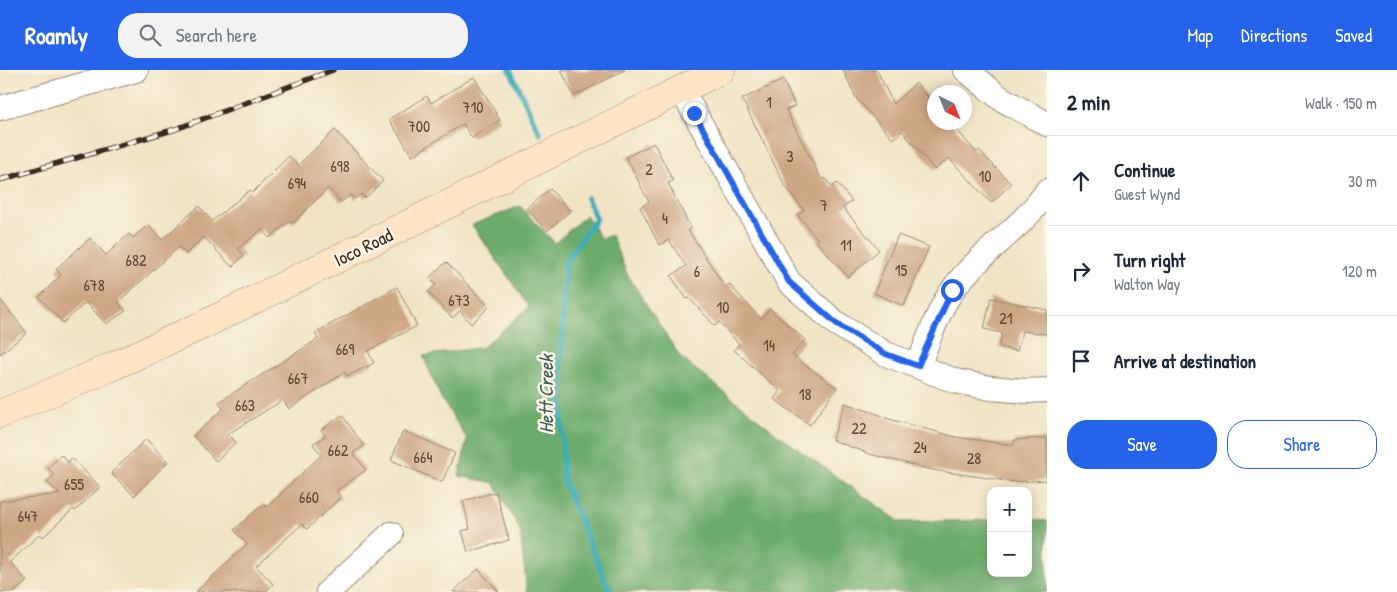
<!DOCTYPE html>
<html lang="en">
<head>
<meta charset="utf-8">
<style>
	:root { --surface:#fff; --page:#f2f2f3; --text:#1f2937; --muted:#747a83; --line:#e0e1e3; --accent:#2563eb }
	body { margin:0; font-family:"Patrick Hand",sans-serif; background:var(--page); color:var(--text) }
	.controls { position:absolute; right:15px; bottom:15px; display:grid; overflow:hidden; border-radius:10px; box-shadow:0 2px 12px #0003 }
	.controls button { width:45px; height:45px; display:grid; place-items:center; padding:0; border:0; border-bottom:1px solid var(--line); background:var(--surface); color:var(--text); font:25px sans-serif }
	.compass { position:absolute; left:927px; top:15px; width:45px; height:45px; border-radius:50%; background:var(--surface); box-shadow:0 2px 12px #0003; rotate:137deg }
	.stop { position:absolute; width:15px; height:15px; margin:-11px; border:4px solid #2563eb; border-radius:50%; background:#fff }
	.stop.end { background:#2563eb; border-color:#fff; box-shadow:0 1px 5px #0008 }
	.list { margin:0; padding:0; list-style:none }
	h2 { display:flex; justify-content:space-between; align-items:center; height:65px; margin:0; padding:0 20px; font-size:21px }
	h2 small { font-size:16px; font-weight:400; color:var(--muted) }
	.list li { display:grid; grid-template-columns:32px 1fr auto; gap:15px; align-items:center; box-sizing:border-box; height:90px; padding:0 20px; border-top:1px solid var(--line) }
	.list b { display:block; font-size:19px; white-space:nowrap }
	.list p { margin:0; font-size:16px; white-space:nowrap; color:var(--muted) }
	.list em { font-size:16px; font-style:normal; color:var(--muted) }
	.actions { display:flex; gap:10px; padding:15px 20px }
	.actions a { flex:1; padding:11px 0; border:1px solid var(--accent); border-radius:20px; text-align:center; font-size:18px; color:var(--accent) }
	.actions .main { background:var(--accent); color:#fff }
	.icon { flex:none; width:28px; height:28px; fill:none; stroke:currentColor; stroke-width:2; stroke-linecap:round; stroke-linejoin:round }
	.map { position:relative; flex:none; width:1047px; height:522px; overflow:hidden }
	header { display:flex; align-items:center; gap:30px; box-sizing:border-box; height:70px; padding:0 25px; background:var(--accent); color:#fff }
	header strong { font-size:24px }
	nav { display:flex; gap:28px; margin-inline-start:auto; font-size:18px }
	.search { width:350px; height:45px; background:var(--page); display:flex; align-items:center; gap:12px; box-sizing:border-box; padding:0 18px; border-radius:20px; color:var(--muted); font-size:19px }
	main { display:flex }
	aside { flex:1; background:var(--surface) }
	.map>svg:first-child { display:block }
	.forest { fill:#6dab6c; stroke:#546a45 }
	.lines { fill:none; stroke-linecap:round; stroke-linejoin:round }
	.stream { stroke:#3babb7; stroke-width:5.5 }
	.building { fill:#cda684 }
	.street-casing { stroke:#968772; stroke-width:26 }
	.secondary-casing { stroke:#968772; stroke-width:29 }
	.street { stroke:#fff; stroke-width:24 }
	.secondary { stroke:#ffe4c6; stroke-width:28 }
	.rail-casing { stroke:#3b2a1e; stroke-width:5.5 }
	.rail { stroke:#fcf5e5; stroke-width:4; stroke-dasharray:11; stroke-linecap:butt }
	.route { stroke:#2563eb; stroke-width:6 }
	.labels { text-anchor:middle; stroke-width:5; stroke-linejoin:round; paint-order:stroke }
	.number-label { font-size:16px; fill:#604938 }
	.street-label { font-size:19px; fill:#3b2a1e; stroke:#fcf5e5 }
	.water-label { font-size:20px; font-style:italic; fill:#3b5e5b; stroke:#fcf5e5 }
</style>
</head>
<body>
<header>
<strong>Roamly</strong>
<div class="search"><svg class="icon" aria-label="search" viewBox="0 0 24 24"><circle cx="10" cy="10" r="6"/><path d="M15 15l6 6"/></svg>Search here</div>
<nav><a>Map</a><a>Directions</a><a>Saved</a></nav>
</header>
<main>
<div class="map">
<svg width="1047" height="522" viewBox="0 0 1047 522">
	<rect width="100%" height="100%" fill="#fcf5e5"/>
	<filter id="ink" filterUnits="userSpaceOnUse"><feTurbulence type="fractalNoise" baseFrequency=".02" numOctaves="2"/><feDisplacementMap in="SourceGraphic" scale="10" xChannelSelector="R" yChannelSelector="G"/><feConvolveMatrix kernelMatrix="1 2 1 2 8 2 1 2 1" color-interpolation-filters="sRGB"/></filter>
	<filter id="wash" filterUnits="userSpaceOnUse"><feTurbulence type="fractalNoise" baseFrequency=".0096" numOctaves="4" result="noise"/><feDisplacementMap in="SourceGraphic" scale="20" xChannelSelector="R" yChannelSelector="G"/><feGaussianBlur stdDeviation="1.12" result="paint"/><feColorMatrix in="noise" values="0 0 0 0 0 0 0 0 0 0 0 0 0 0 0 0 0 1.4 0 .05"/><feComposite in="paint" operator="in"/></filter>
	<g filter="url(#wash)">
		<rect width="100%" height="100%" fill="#f0e4c5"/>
		<polygon class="forest" points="520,136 555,173 586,145 601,169 611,165 627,204 680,287 777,364 900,452 991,450 991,503 1028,503 1028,449 1047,451 1047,522 527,522 520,460 494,413 459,406 467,369 441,328 423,286 483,277 529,237 472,155"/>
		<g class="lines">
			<g class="stream">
				<polyline points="510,0 540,64"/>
				<polyline points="587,128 596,149 565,192 561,294 563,410 610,522"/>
			</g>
		</g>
		<g id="blocks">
			<g class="building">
				<polygon points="561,0 625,0 574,26"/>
				<polygon points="843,0 877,0 893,34 916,13 934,34 934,52 950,52 976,82 979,80 1011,114 991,133 949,88 935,100 902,61 893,69 856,28"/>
				<polygon points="474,7 500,50 472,68 463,54 412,86 389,49 427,26 431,33"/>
				<polygon points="783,10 795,36 786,40 822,110 825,108 832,117 837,113 852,131 843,138 879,180 848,207 816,171 817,169 798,145 804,140 785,116 742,29"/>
				<polygon points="335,60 383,111 365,128 361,124 355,129 351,125 341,132 328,118 293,153 290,151 269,168 262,159 238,179 244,185 232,197 204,167 186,184 179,177 118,232 126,241 106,254 86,232 63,253 39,227 61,205 56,199 90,168 106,185 129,164 133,168 148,155 162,170 199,136 212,151 250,120 252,123 289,86 298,95"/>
				<polygon points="654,73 673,111 668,113 691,159 688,160 725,217 729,214 761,249 770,239 805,270 792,285 837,318 810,355 774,329 780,321 734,280 739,274 719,252 715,256 689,228 687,229 671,206 686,196 669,170 659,175 640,137 649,132 626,87"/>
				<polygon points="550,119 570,141 547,161 527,139"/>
				<polygon points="898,165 929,177 904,236 874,223"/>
				<polygon points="446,192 489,237 471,254 460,241 452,248 428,222 436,215 429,208"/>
				<polygon points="397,217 417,256 368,281 374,293 347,306 345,302 289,339 283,330 228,364 236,372 216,391 193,366 223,339 219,332 318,269 315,263"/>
				<polygon points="991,228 1047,240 1047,264 1022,261 1017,281 999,277 1002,263 984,259"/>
				<polygon points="0,229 27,263 0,284"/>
				<polygon points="845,333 886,347 885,348 956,367 1014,375 1014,370 1047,368 1047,410 1015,412 933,400 873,385 832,370"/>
				<polygon points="342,345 364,376 353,383 366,400 336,421 341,427 307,459 302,454 256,496 273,514 265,522 196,522 247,474 234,460 263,434 267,437 321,385 313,374 325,366 321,360"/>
				<polygon points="403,361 455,383 442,412 391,390"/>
				<polygon points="146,369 168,392 134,426 111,403"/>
				<polygon points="61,385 68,392 72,388 100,417 75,441 73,439 43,467 40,464 10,492 27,511 15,522 0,522 0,431 60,424 47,412 54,405 48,398"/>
				<polygon points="496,422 509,470 468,482 462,461 470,459 463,431"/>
				<polygon points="478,499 499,522 453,522"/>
			</g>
		</g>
	</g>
	<g filter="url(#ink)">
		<use href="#blocks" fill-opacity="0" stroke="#968772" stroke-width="1"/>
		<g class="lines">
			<g class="street-casing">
				<g id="street">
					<polyline points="966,0 1000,28 1047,54"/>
					<polyline points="681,19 789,212 837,254 886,284 955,311 990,318 1026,321 1047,320"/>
					<polyline points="0,38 136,0"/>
					<path d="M918,296C930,267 940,232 962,208C988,177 1025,155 1047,121"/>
					<polyline points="328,522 391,464"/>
				</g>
			</g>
			<g class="secondary-casing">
				<polyline id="secondary" points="0,344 109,298 207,253 721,0"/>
			</g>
			<use href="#street" class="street"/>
			<use href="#secondary" class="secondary"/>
			<g class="rail-casing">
				<polyline id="rail" points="0,110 176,59 333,0"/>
			</g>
			<use href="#rail" class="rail"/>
		</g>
	</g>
	<g class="lines" filter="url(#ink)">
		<polyline class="route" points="694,43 789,212 837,254 886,284 918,296 952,220"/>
	</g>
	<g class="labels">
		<g class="number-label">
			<text x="769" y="38">1</text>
			<text x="473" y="43">710</text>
			<text x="419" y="62">700</text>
			<text x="790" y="92">3</text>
			<text x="340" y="102">698</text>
			<text x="649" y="105">2</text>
			<text x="985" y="112">10</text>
			<text x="297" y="119">694</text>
			<text x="824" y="141">7</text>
			<text x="665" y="154">4</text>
			<text x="846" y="181">11</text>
			<text x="136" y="196">682</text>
			<text x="901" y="206">15</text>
			<text x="697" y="207">6</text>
			<text x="94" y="221">678</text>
			<text x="459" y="236">673</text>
			<text x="723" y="243">10</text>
			<text x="1006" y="254">21</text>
			<text x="769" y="281">14</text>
			<text x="345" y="285">669</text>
			<text x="298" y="314">667</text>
			<text x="805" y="330">18</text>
			<text x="245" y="341">663</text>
			<text x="859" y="364">22</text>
			<text x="920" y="383">24</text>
			<text x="338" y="386">662</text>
			<text x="423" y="393">664</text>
			<text x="974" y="394">28</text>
			<text x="74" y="420">655</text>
			<text x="309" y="433">660</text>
			<text x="28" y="452">647</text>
		</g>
		<g class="street-label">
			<text transform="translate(363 177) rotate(-26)" y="7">Ioco Road</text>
		</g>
		<g class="water-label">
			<text transform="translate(546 324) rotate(-90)" y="7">Hett Creek</text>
		</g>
	</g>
</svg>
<div class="controls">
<button>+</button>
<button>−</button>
</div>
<svg class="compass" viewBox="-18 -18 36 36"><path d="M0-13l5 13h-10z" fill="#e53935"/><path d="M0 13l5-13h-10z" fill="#747a83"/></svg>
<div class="stop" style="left:952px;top:220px"></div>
<div class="stop end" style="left:694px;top:43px"></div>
</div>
<aside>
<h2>2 min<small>Walk · 150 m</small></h2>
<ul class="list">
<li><svg class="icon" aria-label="ahead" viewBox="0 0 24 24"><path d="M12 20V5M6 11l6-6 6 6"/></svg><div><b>Continue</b><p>Guest Wynd</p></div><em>30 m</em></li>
<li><svg class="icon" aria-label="right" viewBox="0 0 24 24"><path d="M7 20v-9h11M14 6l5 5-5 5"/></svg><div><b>Turn right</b><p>Walton Way</p></div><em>120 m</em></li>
<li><svg class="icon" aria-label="arrive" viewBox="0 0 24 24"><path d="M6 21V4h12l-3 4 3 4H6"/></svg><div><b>Arrive at destination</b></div></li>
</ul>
<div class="actions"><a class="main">Save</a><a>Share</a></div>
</aside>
</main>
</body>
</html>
